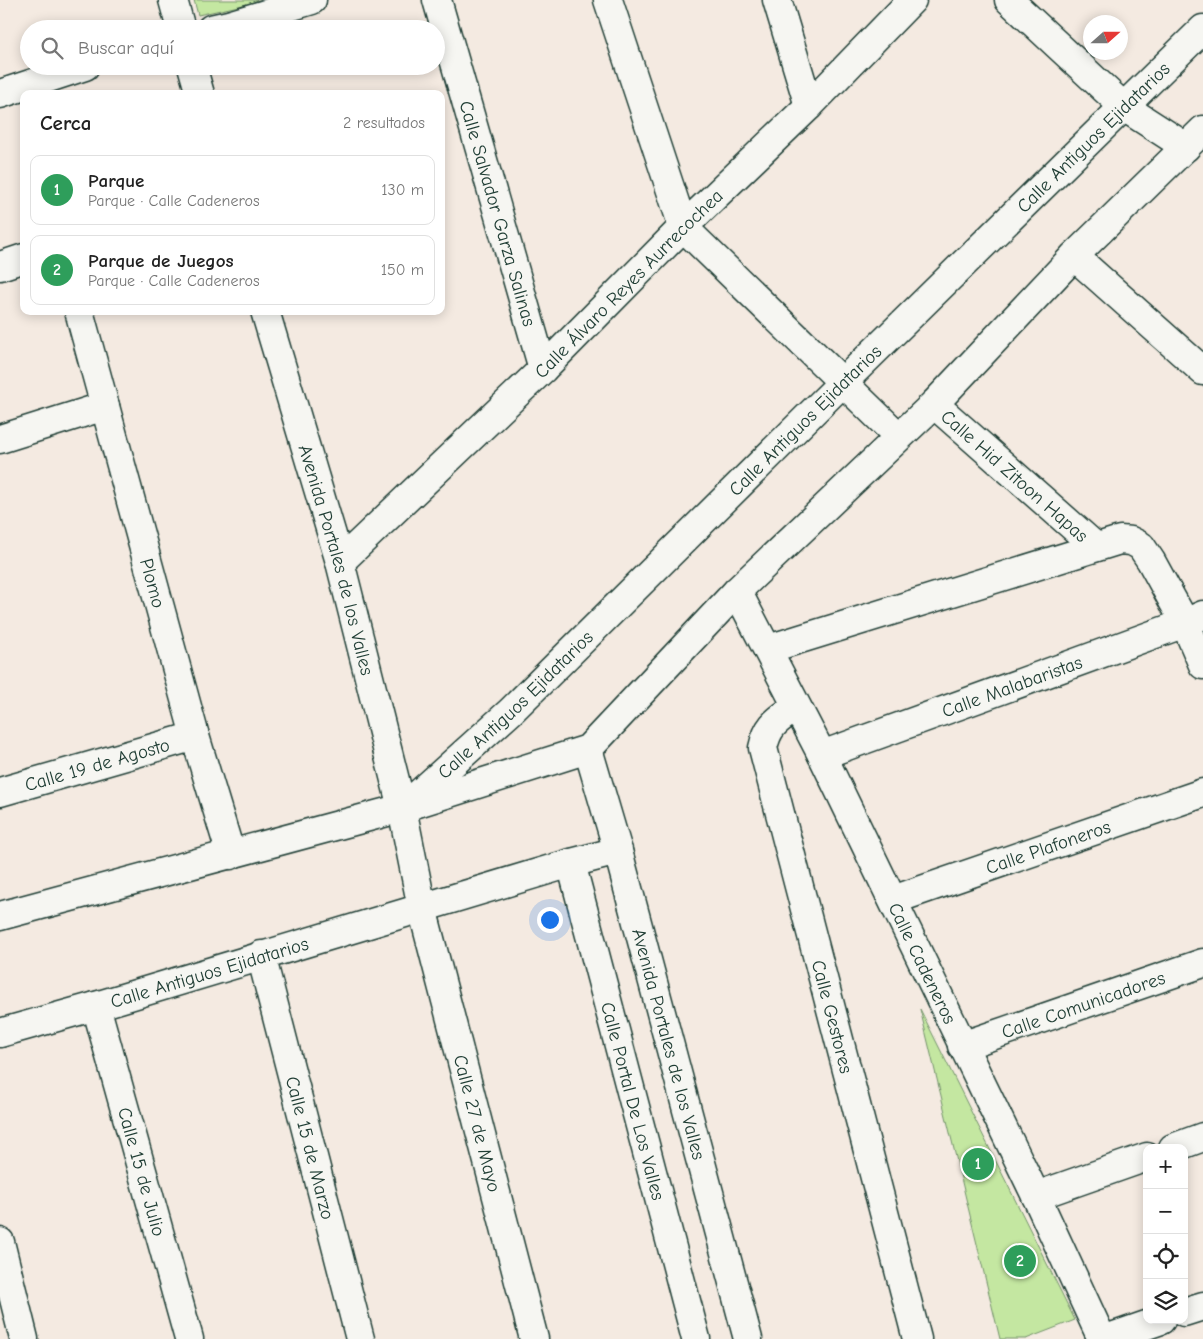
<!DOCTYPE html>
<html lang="es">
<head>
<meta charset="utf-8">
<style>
	:root { --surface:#fff; --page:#f6f6f6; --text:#222; --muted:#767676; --line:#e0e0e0; --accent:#d93025 }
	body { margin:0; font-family:"Comic Neue",sans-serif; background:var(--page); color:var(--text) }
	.controls { position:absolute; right:15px; bottom:15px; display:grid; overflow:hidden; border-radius:10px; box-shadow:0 2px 12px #0003 }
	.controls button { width:45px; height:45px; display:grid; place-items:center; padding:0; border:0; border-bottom:1px solid var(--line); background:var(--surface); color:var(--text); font:25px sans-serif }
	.compass { position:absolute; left:1083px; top:15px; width:45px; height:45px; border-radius:50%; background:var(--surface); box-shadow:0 2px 12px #0003; rotate:69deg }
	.you { position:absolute; left:549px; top:919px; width:18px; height:18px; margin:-12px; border:4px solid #fff; border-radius:50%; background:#1a73e8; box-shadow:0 0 0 8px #1a73e833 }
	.badge { display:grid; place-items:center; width:32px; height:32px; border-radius:50%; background:var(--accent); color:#fff; font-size:16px; font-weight:700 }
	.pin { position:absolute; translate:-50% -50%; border:2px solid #fff; box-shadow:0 1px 5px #0006 }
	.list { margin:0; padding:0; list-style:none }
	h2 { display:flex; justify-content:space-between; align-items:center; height:65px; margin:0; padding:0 20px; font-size:21px }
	h2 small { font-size:16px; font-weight:400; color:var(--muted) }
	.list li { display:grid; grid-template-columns:32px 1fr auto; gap:15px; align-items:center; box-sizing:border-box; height:70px; margin:0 10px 10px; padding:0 10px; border:1px solid var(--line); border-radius:10px }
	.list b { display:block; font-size:19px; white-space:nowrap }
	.list p { margin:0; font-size:16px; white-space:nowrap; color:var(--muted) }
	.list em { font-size:16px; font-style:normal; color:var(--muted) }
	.icon { flex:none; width:28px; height:28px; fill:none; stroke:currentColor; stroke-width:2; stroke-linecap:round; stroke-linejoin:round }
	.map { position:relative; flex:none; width:1203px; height:1339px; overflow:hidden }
	.search { position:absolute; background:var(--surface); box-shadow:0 2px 12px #0003; left:20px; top:20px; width:425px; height:55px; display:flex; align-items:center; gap:12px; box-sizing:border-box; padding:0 18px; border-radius:28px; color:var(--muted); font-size:19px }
	.panel { position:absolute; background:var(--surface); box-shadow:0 2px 12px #0003; left:20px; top:90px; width:425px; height:225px; border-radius:10px }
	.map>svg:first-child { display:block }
	.green { fill:#c4e7a1; stroke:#72926a }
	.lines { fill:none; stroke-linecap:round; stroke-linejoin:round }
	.minor-casing { stroke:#1f3d34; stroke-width:31 }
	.minor { stroke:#f6f6f2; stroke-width:28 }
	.labels { text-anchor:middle; stroke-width:4; stroke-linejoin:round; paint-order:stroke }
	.street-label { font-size:19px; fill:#1f3d34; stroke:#f6f6f2 }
</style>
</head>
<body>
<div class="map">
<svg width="1203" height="1339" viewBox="0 0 1203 1339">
	<rect width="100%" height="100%" fill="#f4eae1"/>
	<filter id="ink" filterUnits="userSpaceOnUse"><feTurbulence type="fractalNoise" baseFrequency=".02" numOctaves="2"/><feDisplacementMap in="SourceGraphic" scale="10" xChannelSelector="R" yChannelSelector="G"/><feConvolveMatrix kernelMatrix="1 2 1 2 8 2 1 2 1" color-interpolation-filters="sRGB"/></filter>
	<g filter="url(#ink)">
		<g class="green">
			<polygon points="194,0 266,0 198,15"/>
			<polygon points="920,1009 1075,1320 1026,1339 1000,1339"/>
		</g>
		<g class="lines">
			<g class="minor-casing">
				<g id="minor">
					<polyline points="173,0 181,29"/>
					<path id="s1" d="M437,0L543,369"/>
					<polyline points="608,0 683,227 898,436"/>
					<polyline points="777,0 809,106"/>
					<polyline points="1009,0 1124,107 1186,147"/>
					<polyline points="211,29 229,25 312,0"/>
					<polyline points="192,66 200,94"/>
					<polyline points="0,94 85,66"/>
					<polyline points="1074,256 1203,371"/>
					<polyline points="0,266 24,258"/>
					<path id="s2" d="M79,311L195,736L231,855"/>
					<path id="s3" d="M265,311L340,562L402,808L422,908L534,1339"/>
					<path id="s4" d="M934,404L1096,547"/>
					<polyline points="0,439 105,406"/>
					<path id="s5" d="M340,562L543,369L683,227L809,106L912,0"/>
					<path id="s6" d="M737,591L822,755L1036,1196L1102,1339"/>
					<polyline points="768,649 1120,540 1131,541 1141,546 1151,561 1185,623 1203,665"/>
					<path id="s7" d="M796,707C778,720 768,724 763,748L917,1339"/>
					<path id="s8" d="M588,749L618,851L748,1339"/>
					<path id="s9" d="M822,755L1185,623L1203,615"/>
					<path id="s10" d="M0,792L195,736"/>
					<path id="s11" d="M411,801L510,712L843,382L1203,29"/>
					<path id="s12" d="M571,863L696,1339"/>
					<path id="s13" d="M893,900L1203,793"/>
					<polyline points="0,916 402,808 588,749 737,591 934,404 1074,256 1203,130"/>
					<path id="s14" d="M261,955L360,1339"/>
					<path id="s15" d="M96,1006L189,1339"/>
					<path id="s16" d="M0,1033L96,1006L571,863L618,851"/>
					<path id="s17" d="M962,1046L1203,963"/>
					<polyline points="1173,1148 1203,1137"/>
					<polyline points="1036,1196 1147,1157"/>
					<polyline points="0,1242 24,1339"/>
					<polyline points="1184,1312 1203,1306"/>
					<polyline points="1106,1339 1161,1320"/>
				</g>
			</g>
			<use href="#minor" class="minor"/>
		</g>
	</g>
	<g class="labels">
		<g class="street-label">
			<text dy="7" stroke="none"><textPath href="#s11" startOffset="952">Calle Antiguos Ejidatarios</textPath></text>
			<text dy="7" stroke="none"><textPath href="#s1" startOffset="222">Calle Salvador Garza Salinas</textPath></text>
			<text dy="7" stroke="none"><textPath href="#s5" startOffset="401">Calle Álvaro Reyes Aurrecochea</textPath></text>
			<text dy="7" stroke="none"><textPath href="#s11" startOffset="548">Calle Antiguos Ejidatarios</textPath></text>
			<text dy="7" stroke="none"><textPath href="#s4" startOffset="108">Calle Hid Zitoon Hapas</textPath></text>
			<text dy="7" stroke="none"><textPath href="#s3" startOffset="259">Avenida Portales de los Valles</textPath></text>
			<text dy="7" stroke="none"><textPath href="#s2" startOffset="282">Plomo</textPath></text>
			<text dy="7" stroke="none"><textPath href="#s9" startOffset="202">Calle Malabaristas</textPath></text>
			<text dy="7" stroke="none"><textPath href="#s11" startOffset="142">Calle Antiguos Ejidatarios</textPath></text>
			<text dy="7" stroke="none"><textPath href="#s10" startOffset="101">Calle 19 de Agosto</textPath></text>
			<text dy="7" stroke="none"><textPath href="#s13" startOffset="164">Calle Plafoneros</textPath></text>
			<text dy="7" stroke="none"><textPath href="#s6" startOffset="416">Calle Cadeneros</textPath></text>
			<text dy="7" stroke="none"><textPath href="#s16" startOffset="218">Calle Antiguos Ejidatarios</textPath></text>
			<text dy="7" stroke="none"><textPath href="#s17" startOffset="128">Calle Comunicadores</textPath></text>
			<text dy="7" stroke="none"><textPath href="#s7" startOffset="332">Calle Gestores</textPath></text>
			<text dy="7" stroke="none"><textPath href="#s8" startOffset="306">Avenida Portales de los Valles</textPath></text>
			<text dy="7" stroke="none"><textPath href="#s12" startOffset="246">Calle Portal De Los Valles</textPath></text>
			<text dy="7" stroke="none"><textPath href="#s3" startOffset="840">Calle 27 de Mayo</textPath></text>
			<text dy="7" stroke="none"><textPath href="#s14" startOffset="199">Calle 15 de Marzo</textPath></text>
			<text dy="7" stroke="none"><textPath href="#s15" startOffset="172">Calle 15 de Julio</textPath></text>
		</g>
	</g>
</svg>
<div class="controls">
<button>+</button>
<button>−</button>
<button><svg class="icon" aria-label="locate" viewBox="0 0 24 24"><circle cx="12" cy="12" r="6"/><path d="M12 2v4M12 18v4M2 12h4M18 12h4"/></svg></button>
<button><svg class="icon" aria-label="layers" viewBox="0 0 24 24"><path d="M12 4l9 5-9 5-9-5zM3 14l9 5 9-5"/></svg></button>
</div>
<svg class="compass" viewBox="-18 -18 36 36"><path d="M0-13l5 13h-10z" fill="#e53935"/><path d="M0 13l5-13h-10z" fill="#767676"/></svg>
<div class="you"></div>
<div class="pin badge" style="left:978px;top:1164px;background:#2e9e5b">1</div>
<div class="pin badge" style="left:1020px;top:1261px;background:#2e9e5b">2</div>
<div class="search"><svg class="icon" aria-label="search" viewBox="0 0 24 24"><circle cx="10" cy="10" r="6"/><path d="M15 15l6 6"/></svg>Buscar aquí</div>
<section class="panel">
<h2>Cerca<small>2 resultados</small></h2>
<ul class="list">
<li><span class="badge" style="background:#2e9e5b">1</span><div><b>Parque</b><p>Parque · Calle Cadeneros</p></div><em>130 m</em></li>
<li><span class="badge" style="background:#2e9e5b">2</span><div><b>Parque de Juegos</b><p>Parque · Calle Cadeneros</p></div><em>150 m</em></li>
</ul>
</section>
</div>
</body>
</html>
